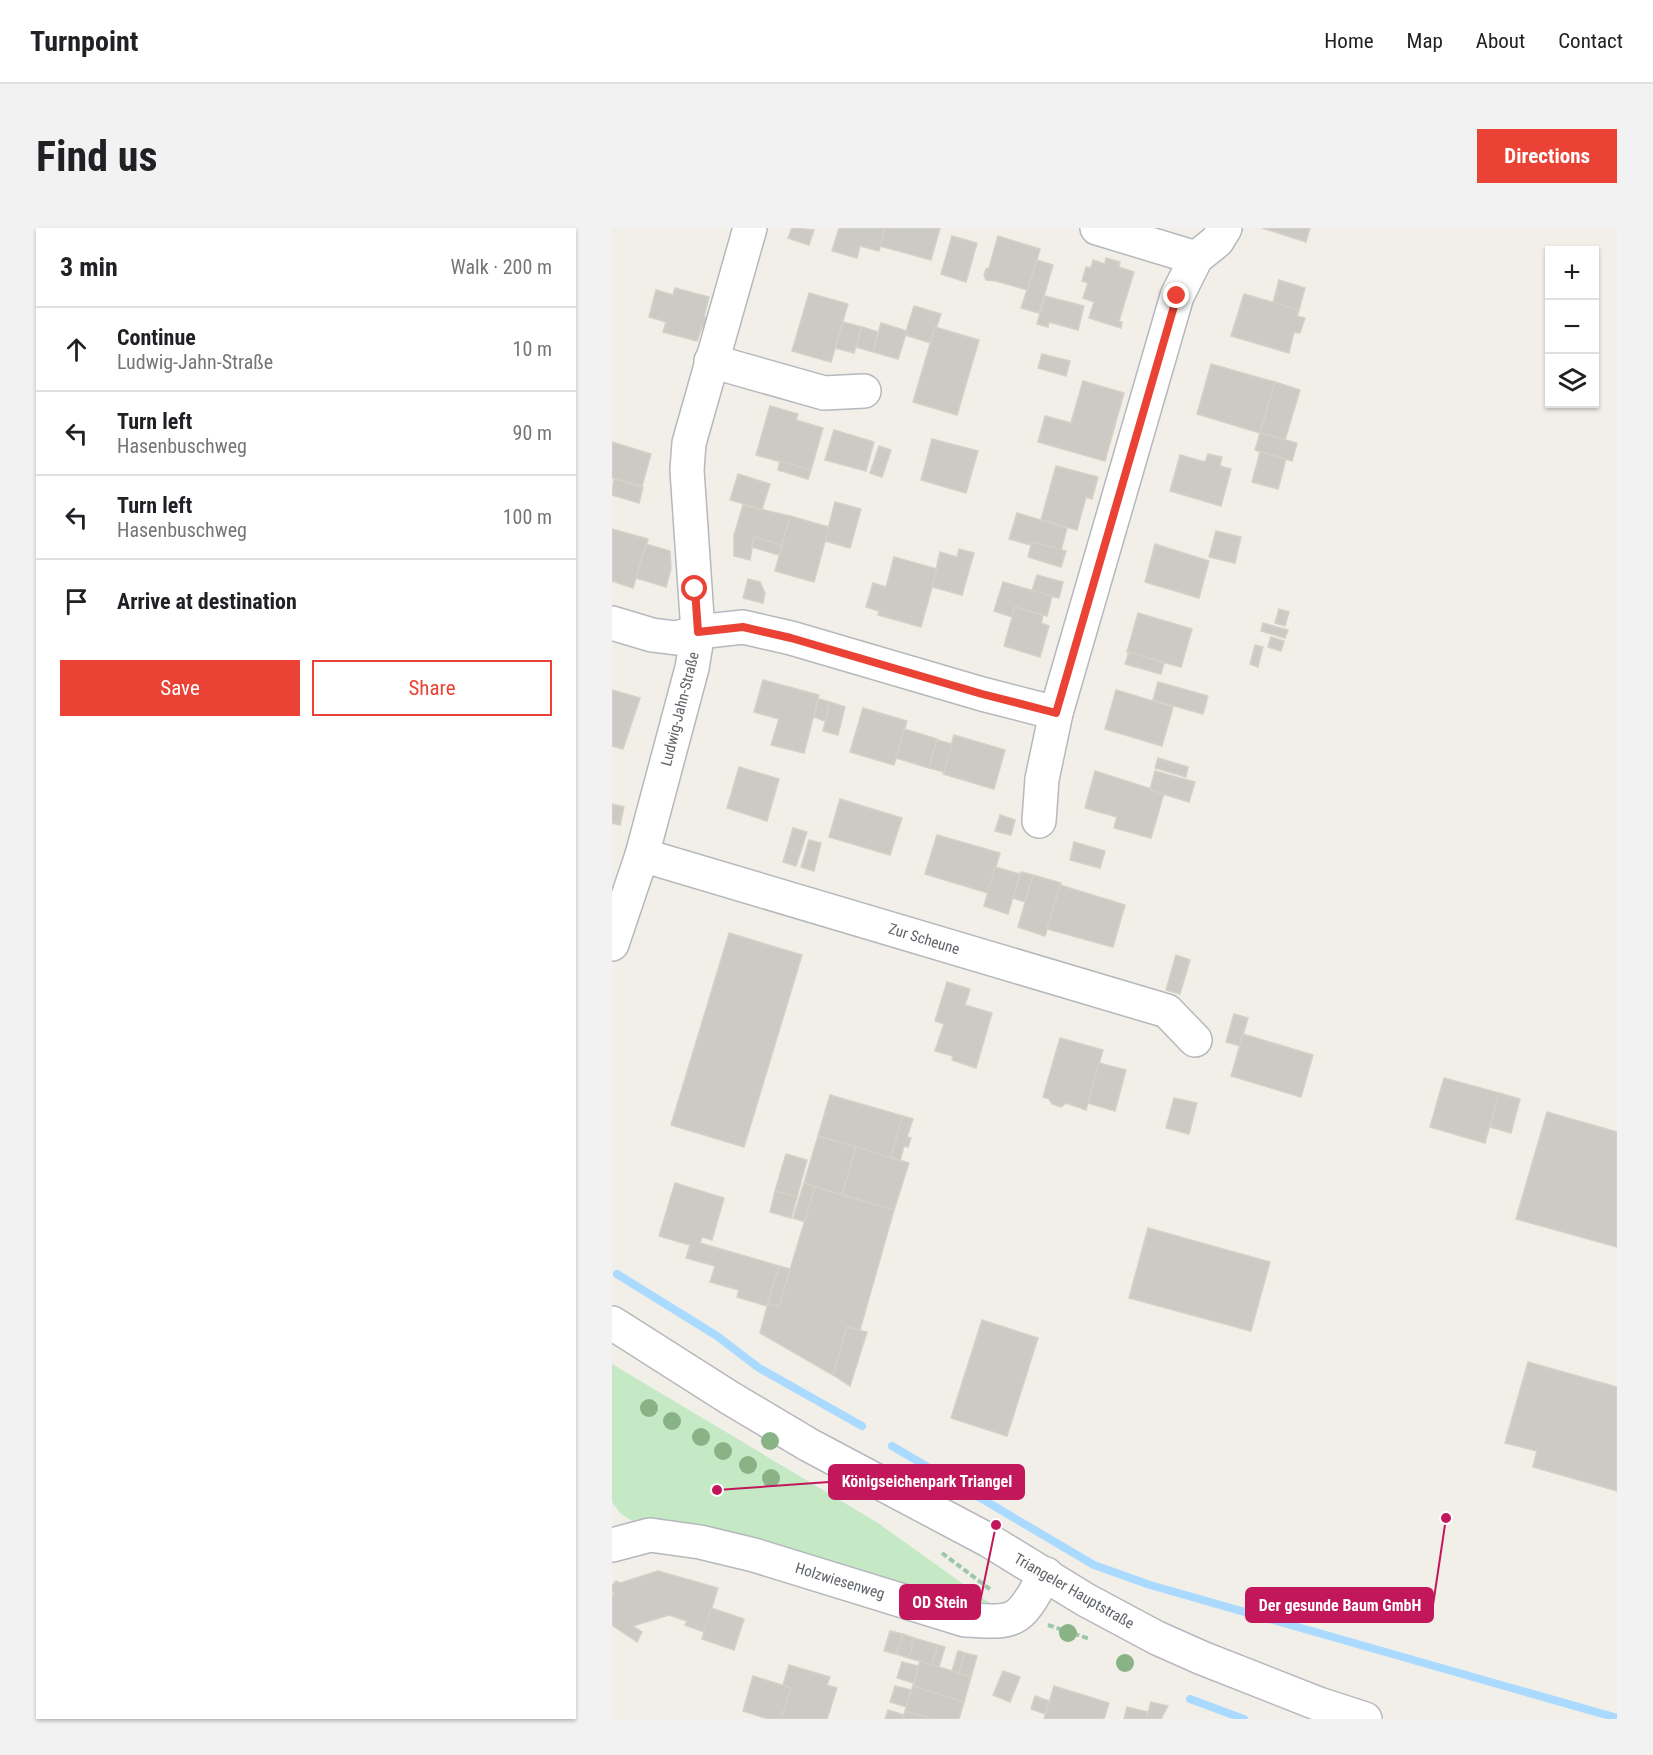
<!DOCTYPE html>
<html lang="en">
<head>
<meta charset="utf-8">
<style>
	:root { --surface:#fff; --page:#f2f2f2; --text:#202124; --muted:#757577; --line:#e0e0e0; --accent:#ea4335 }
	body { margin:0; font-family:"Roboto Condensed",sans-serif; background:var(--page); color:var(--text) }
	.controls { position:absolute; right:18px; top:18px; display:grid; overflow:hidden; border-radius:0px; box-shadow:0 2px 4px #0004 }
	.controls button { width:54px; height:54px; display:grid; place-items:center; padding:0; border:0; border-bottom:2px solid var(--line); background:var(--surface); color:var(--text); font:30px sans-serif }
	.stop { position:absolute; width:18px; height:18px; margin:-14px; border:4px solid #ea4335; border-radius:50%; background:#fff }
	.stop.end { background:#ea4335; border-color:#fff; box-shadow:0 2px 6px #0008 }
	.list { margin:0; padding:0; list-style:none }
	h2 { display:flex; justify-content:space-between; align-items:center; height:78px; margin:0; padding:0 24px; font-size:26px }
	h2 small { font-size:20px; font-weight:400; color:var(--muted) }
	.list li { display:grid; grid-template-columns:39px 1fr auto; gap:18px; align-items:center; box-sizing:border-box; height:84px; padding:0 24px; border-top:2px solid var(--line) }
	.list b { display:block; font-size:22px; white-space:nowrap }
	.list p { margin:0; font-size:20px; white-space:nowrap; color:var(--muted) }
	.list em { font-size:20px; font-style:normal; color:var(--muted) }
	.actions { display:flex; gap:12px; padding:18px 24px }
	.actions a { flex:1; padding:14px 0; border:2px solid var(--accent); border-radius:0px; text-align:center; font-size:21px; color:var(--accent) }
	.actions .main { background:var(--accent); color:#fff }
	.icon { flex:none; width:33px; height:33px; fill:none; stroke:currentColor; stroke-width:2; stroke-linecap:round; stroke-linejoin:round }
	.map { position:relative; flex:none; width:1005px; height:1491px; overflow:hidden; border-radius:0px }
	header { display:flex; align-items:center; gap:36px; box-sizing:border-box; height:84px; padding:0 30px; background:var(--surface); border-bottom:2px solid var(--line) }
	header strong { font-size:28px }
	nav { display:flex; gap:33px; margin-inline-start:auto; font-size:21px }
	.intro { display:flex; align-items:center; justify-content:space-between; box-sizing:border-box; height:144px; padding:0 36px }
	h1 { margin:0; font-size:42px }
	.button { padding:15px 27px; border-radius:0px; background:var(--accent); color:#fff; font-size:21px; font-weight:700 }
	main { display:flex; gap:36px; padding:0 36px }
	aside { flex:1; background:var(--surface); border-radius:0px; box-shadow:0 2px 4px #0004 }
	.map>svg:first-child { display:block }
	.green { fill:#c5e8c5 }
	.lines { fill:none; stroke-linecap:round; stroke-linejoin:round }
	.stream { stroke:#aadaff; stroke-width:8 }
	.building { fill:#cccac5; stroke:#d6d1c6; stroke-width:1.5 }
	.minor-casing { stroke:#b5b8bc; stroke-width:36 }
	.path { stroke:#9cc7a9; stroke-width:4; stroke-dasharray:6 3; stroke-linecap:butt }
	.minor { stroke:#fff; stroke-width:33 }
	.tree { fill:#89b387 }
	.route { stroke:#ea4335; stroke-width:8 }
	.labels { text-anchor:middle; stroke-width:6; stroke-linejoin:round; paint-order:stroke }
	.street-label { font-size:15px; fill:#5f6368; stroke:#fff }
	.leader { fill:none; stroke:#c2185b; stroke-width:2 }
	.callout-dot { fill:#c2185b; stroke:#fff; stroke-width:2 }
	.callout { fill:#c2185b; stroke:#c2185b; stroke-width:2 }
	.callout-label { font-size:16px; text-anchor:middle; font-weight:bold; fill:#fff }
</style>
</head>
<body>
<header>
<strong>Turnpoint</strong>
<nav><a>Home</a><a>Map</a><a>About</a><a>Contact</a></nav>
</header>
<div class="intro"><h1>Find us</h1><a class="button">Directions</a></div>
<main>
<aside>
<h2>3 min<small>Walk · 200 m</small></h2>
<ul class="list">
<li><svg class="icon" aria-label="ahead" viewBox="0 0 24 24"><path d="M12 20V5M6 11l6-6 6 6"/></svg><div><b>Continue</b><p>Ludwig-Jahn-Straße</p></div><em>10 m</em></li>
<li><svg class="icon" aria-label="left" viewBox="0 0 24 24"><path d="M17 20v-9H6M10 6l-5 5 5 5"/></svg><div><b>Turn left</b><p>Hasenbuschweg</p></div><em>90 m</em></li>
<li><svg class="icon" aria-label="left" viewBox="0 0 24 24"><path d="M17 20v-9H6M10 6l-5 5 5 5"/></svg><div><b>Turn left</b><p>Hasenbuschweg</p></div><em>100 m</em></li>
<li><svg class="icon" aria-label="arrive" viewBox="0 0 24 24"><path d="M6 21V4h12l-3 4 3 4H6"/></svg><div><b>Arrive at destination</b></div></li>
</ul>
<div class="actions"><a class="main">Save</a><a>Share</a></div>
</aside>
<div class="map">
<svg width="1005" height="1491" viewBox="0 0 1005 1491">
	<rect width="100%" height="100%" fill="#f1efe8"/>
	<polygon class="green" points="0,1136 266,1295 382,1378 366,1381 77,1297 48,1291 20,1293 8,1285 0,1274"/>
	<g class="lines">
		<g class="stream">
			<polyline points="5,1046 105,1108 147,1140 250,1198"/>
			<polyline points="280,1218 482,1337 538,1357 1005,1490"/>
			<polyline points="578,1471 632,1491"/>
		</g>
	</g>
	<g class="building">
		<polygon points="180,0 202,2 197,17 176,10"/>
		<polygon points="227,0 273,0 267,23 248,18 245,30 220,23"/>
		<polygon points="273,0 328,0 319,32 268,18"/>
		<polygon points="650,0 698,0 694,14"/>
		<polygon points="340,8 365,15 354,54 329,46"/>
		<polygon points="386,8 428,21 416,62 384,53 374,52 372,47 374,41 377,40"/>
		<polygon points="494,30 508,34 507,39 522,44 507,93 510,94 509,100 477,90 482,74 471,70 476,55 470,53 474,39 479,40 481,32 493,36"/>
		<polygon points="425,32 441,37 427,85 409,80"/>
		<polygon points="667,52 693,60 687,82 661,75"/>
		<polygon points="63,60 97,69 92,89 100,91 97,101 90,99 85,113 51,104 54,94 37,89 44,62 61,67"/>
		<polygon points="197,65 236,76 219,134 180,123"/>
		<polygon points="632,66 687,82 685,88 693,90 688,105 682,104 677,125 619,108"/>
		<polygon points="433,68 472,78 466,102 437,94 436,99 425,96"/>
		<polygon points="302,78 329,86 319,115 293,107"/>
		<polygon points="231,94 250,99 242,125 223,120"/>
		<polygon points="269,95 295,103 286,131 261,124"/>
		<polygon points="250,99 266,104 261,124 244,119"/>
		<polygon points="323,99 367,112 345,187 301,174"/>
		<polygon points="430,126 458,133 454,148 426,140"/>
		<polygon points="599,136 663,154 648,205 585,186"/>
		<polygon points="471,153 512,165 493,233 426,214 433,188 459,195"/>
		<polygon points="663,154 688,162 673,212 648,205"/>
		<polygon points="158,178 186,186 184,192 211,200 199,242 144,227"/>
		<polygon points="222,202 262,214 254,243 213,232"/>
		<polygon points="648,205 685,215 680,233 643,222"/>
		<polygon points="320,211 366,223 354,265 309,252"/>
		<polygon points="0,214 39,226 30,258 0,250"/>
		<polygon points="267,218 279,222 270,249 258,245"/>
		<polygon points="648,224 674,231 666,261 640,254"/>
		<polygon points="596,226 610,229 608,238 619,241 609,278 558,263 568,227 593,234"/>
		<polygon points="168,233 199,242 196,251 166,242"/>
		<polygon points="444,238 486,249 480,271 474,269 465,302 429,292"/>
		<polygon points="126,246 158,256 150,281 118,272"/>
		<polygon points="2,251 31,259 27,275 0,267"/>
		<polygon points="223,274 249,281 238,320 213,313"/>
		<polygon points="131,277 178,288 170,317 142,309 138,332 122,328 122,307"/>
		<polygon points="405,285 455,300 449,322 420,314 419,317 397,311"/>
		<polygon points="178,288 217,299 202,354 163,343"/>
		<polygon points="0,301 36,311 21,360 0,353"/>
		<polygon points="604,303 629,309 623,335 597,329"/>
		<polygon points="142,309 170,317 167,327 140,319"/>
		<polygon points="420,314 454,323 449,339 416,329"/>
		<polygon points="34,316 58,323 59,341 54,359 24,350"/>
		<polygon points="543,316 597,333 587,370 533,354"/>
		<polygon points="347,321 362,325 350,367 320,359 328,324 345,329"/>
		<polygon points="282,329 325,341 309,399 266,387 267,383 254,379 261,355 274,359"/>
		<polygon points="425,347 451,354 447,370 420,363"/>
		<polygon points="136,351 148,354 153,365 151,375 131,370"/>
		<polygon points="391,354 440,368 435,388 403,379 400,389 382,383"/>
		<polygon points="403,379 431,387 429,395 437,398 428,429 392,418"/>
		<polygon points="667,381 677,384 673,398 663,395"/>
		<polygon points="526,385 580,401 569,439 515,424"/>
		<polygon points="651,395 676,402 673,410 649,403"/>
		<polygon points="659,409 672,413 669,423 656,419"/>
		<polygon points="643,417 651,419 646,439 638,436"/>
		<polygon points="517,424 552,435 549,446 513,436"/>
		<polygon points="151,452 207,467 192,525 159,517 167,491 142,484"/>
		<polygon points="546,454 596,468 591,486 541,472"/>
		<polygon points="0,462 28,470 11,521 0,518"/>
		<polygon points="504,462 561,479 550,518 493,501"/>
		<polygon points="207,471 218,474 213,493 202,489"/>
		<polygon points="218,474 233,479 226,507 211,503"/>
		<polygon points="251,480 295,493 282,537 238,524"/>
		<polygon points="292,501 325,511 317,540 284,530"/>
		<polygon points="342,507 393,522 382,561 331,546"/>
		<polygon points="325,512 340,516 332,544 317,540"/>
		<polygon points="546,530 576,539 574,549 543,540"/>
		<polygon points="127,539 167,551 155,593 115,580"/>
		<polygon points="483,543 552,565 539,610 502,600 505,589 473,580"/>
		<polygon points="543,543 583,554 577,574 538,562"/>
		<polygon points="228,571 290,590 278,627 217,609"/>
		<polygon points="0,576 12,579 8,597 0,595"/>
		<polygon points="388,587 403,592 399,607 383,603"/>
		<polygon points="181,600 195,604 184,638 171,634"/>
		<polygon points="325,607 388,625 376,665 313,646"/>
		<polygon points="197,612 209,615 202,643 189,639"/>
		<polygon points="462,614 493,623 488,640 458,632"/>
		<polygon points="383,639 408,646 396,686 372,678"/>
		<polygon points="409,644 421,647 413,674 401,670"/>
		<polygon points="421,647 449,655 433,708 406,699"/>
		<polygon points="448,657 513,677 501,719 435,701"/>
		<polygon points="117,705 190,727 132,919 59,897"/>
		<polygon points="564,727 578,732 568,766 554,762"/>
		<polygon points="335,754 358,761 353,777 380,785 364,840 340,832 341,828 323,823 332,796 323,793"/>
		<polygon points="622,786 636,790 628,818 614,814"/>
		<polygon points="631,806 701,827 689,869 619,848"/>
		<polygon points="448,810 491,822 474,882 454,875 449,879 440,876 437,871 431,869"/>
		<polygon points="487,835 514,842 503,883 476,875"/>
		<polygon points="832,850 887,865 873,915 818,899"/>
		<polygon points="887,865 908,871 899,905 878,899"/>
		<polygon points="218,867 291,888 278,930 206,908"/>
		<polygon points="562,870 585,875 577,906 554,900"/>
		<polygon points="935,884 1005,904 1005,1019 904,991"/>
		<polygon points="291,888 301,891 295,909 299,910 296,919 292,918 288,933 278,930"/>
		<polygon points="206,908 244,919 230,967 192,955"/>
		<polygon points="244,919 297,935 282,982 230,967"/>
		<polygon points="174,926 195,932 185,969 163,963"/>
		<polygon points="63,955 112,970 100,1012 90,1009 88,1015 167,1038 155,1078 125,1069 127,1062 98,1054 103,1038 74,1030 78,1017 47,1008"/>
		<polygon points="192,955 203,959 193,994 181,990"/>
		<polygon points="203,959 282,982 248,1102 235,1099 221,1147 148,1105 156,1075 167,1078"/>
		<polygon points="163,963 185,969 179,990 158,984"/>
		<polygon points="536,1000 658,1034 639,1103 517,1070"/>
		<polygon points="167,1038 178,1041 167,1078 156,1075"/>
		<polygon points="370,1092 426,1110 395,1208 339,1190"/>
		<polygon points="235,1099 255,1104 238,1158 221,1147"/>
		<polygon points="916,1134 1005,1159 1005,1263 921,1239 925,1223 893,1215"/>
		<polygon points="46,1343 106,1360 92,1404 73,1397 75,1393 57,1387 21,1398 30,1404 25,1414 0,1397 0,1368 2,1365 0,1363 0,1358 4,1353 8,1355"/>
		<polygon points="99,1380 132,1391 122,1422 90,1411"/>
		<polygon points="278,1403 291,1406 284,1426 272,1423"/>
		<polygon points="291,1406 302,1410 297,1430 284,1426"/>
		<polygon points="302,1410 326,1417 320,1437 297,1430"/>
		<polygon points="326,1417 333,1419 327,1439 320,1437"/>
		<polygon points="346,1423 353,1425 347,1445 340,1443"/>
		<polygon points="353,1425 365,1428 359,1449 347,1445"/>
		<polygon points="308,1433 359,1449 352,1474 301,1458"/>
		<polygon points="290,1434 306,1438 302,1455 285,1450"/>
		<polygon points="177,1437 218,1449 215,1457 225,1460 215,1491 169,1491 179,1460 171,1457"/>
		<polygon points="391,1443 408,1449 398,1474 381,1467"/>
		<polygon points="141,1448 179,1460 169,1491 156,1491 131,1483"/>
		<polygon points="283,1458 299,1462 295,1479 278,1474"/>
		<polygon points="301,1458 352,1474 347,1491 320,1491 293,1483"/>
		<polygon points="442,1458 497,1475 492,1491 432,1491"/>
		<polygon points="423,1468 437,1473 433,1486 419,1481"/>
		<polygon points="539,1474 556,1478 549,1491 534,1491"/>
		<polygon points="515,1479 536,1484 534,1491 512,1491"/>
		<polygon points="276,1482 292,1487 291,1491 273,1491"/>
		<polygon points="293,1483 320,1491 291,1491"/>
	</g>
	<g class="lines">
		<g class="minor-casing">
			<g id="minor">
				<polyline points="485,0 584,30"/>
				<polyline points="99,133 212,165 252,163"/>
				<polyline points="0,395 40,407 64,410 86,404 131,399 179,410 370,466 444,485"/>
				<polyline points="427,593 430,551 444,485 565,68 584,30 605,13 613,0"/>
				<polyline points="30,627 555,783 583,812"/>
				<polyline points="0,716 30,627 80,440 86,404 75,242 77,215 138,0"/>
				<polyline points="0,1095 118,1170 197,1217 376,1312 474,1372 545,1410 590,1430 707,1476 753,1491"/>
				<path d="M0,1317L38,1307L88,1314L142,1327L353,1392C367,1392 389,1396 402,1389C416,1382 425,1359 434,1346"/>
			</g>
		</g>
		<g class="path">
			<polyline points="330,1325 379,1362"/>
			<polyline points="436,1397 478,1411"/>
		</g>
		<use href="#minor" class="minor"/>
	</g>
	<g class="tree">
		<circle cx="37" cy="1180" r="9"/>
		<circle cx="60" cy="1193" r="9"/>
		<circle cx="89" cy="1209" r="9"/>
		<circle cx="158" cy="1213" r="9"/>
		<circle cx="111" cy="1223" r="9"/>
		<circle cx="136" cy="1237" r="9"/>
		<circle cx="159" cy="1250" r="9"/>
		<circle cx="456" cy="1405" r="9"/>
		<circle cx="513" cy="1435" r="9"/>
	</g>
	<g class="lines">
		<polyline class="route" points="83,361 86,404 131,399 179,410 370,466 444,485 565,68"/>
	</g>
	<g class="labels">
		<g class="street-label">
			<text transform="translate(68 481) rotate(-76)" y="5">Ludwig-Jahn-Straße</text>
			<text transform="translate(312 711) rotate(17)" y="5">Zur Scheune</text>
			<text transform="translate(228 1353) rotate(17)" y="5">Holzwiesenweg</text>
			<text transform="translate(462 1363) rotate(30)" y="5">Triangeler Hauptstraße</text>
		</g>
	</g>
	<path class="leader" d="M105 1262L217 1254M384 1297L368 1374M834 1290L821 1377"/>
	<g class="callout-dot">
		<circle cx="105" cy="1262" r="6"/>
		<circle cx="384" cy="1297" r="6"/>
		<circle cx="834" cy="1290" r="6"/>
	</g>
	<g class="callout">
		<rect x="217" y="1237" width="195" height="34" rx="6"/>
		<rect x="288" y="1357" width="80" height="34" rx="6"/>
		<rect x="634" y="1360" width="187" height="34" rx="6"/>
	</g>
	<g class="callout-label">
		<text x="315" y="1259">Königseichenpark Triangel</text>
		<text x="328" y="1380">OD Stein</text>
		<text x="728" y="1383">Der gesunde Baum GmbH</text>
	</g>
</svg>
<div class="controls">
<button>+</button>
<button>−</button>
<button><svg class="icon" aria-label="layers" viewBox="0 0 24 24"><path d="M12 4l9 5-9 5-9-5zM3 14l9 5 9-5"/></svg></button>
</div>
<div class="stop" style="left:83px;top:361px"></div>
<div class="stop end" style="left:565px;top:68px"></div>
</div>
</main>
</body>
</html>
